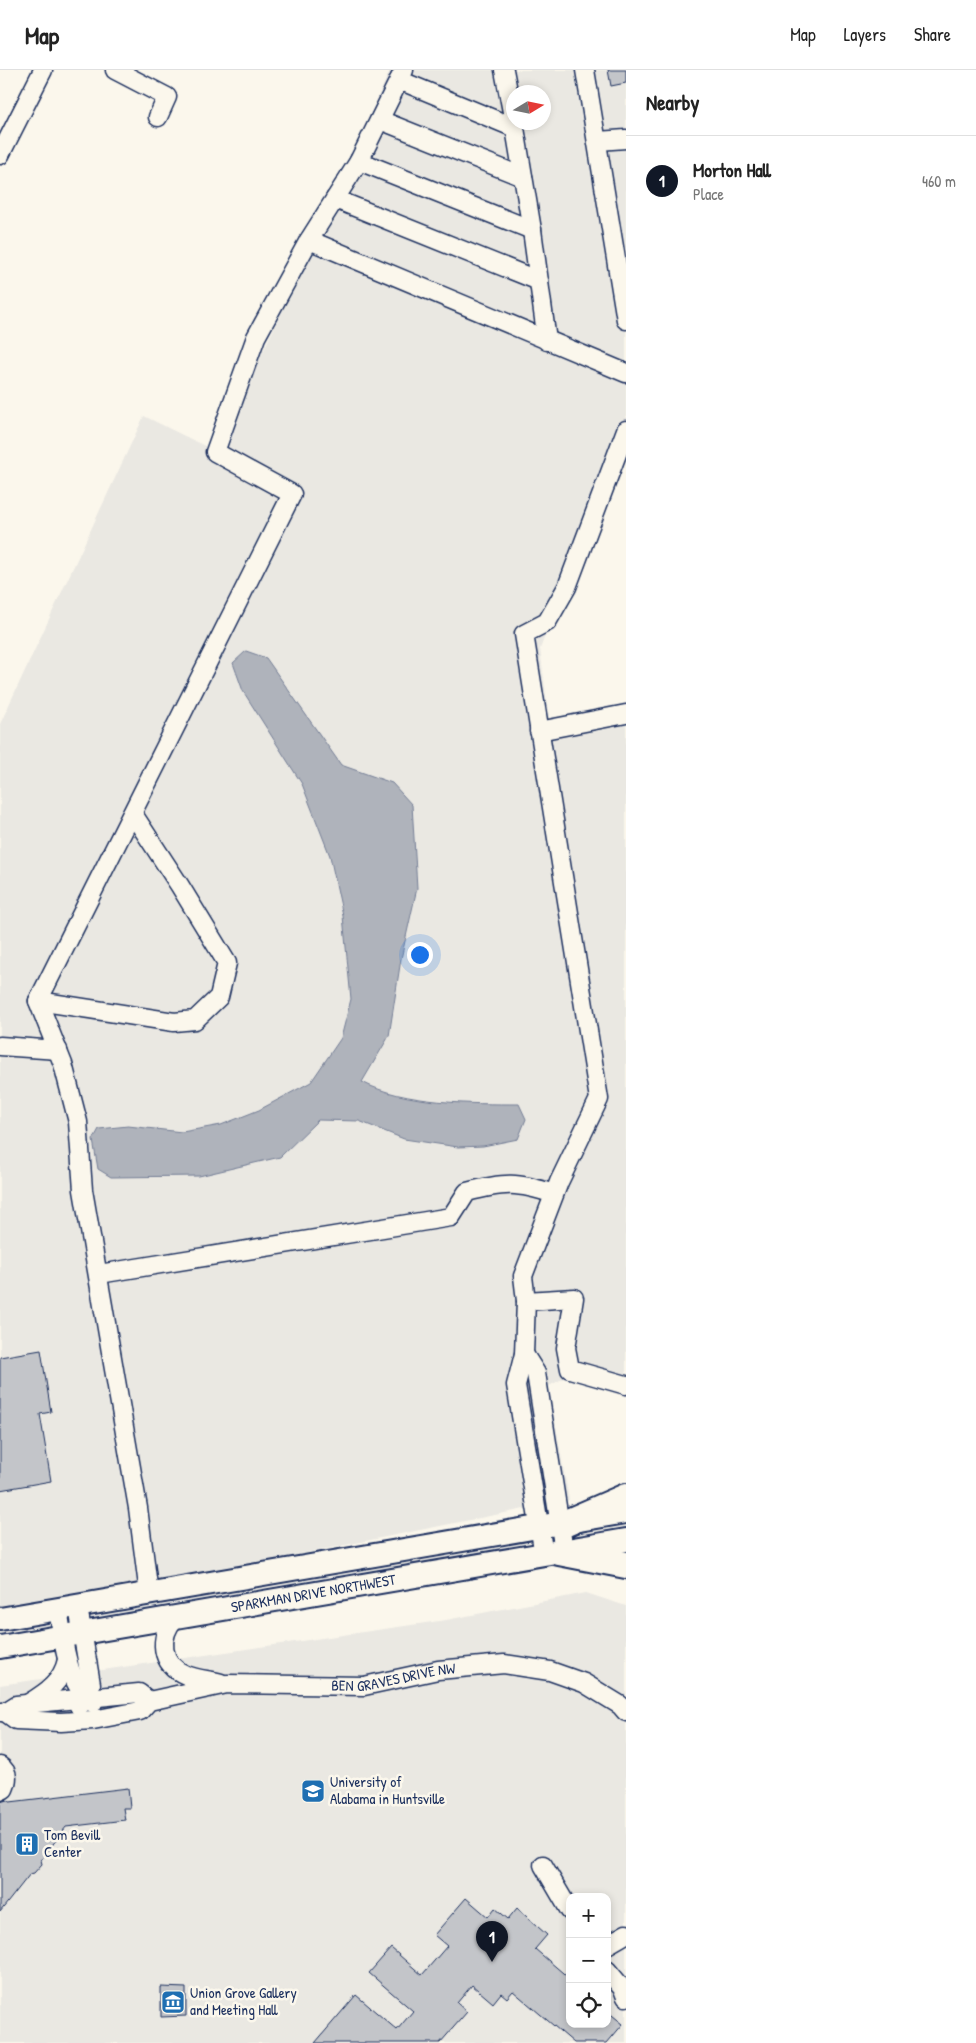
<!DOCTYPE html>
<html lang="en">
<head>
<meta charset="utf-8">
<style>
	:root { --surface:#fff; --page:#f6f6f6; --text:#222; --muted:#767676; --line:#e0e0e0; --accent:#111827 }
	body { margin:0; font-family:"Patrick Hand",sans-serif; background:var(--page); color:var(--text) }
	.controls { position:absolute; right:15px; bottom:15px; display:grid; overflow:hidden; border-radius:10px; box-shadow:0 2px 8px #0003 }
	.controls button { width:45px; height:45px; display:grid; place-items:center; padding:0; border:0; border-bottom:1px solid var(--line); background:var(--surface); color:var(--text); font:25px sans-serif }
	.compass { position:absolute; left:506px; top:15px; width:45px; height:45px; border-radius:50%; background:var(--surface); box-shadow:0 2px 8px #0003; rotate:80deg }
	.you { position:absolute; left:419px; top:884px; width:18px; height:18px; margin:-12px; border:4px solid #fff; border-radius:50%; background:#1a73e8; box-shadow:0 0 0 8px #1a73e833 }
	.badge { display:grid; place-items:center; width:32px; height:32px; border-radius:50%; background:var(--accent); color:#fff; font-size:16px; font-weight:700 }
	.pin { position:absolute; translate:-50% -41px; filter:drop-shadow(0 1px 2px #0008) }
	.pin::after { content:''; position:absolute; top:26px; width:18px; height:15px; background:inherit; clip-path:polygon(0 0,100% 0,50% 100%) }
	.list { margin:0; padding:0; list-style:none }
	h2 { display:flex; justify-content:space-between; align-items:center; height:65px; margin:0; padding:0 20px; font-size:21px }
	h2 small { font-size:16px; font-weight:400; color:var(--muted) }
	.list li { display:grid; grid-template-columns:32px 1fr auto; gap:15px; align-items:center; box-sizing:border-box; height:90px; padding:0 20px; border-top:1px solid var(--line) }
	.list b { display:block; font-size:19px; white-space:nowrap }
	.list p { margin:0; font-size:16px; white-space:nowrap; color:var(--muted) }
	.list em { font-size:16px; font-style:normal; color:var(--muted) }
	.icon { flex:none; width:28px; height:28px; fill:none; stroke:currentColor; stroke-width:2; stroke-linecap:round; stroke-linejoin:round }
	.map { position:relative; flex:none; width:626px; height:1973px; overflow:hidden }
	header { display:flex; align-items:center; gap:30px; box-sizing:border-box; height:70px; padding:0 25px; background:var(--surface); border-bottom:1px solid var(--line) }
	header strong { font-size:24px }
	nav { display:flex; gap:28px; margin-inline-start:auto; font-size:18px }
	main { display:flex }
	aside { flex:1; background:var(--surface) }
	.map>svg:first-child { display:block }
	.built { fill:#eae8e2; fill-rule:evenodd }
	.water { fill:#afb3bb; stroke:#747e96 }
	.building { fill:#c3c5c9; stroke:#1b2f5e }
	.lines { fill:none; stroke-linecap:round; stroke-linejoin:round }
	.minor-casing { stroke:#1b2f5e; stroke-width:21 }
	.major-casing { stroke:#1b2f5e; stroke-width:26 }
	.highway-casing { stroke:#1b2f5e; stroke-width:30 }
	.minor { stroke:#fbf7ec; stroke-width:18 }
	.major { stroke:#fbf7ec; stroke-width:22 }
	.highway { stroke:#fbf7ec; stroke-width:26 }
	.labels { text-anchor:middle; stroke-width:5; stroke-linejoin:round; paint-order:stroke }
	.street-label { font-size:15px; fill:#1b2f5e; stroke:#fbf7ec }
	.poi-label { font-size:15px; fill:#1b2f5e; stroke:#fbf7ec; text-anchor:start }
</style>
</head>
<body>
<header>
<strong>Map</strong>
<nav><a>Map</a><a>Layers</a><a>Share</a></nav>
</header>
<main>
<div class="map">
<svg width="626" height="1973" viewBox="0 0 626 1973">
	<rect width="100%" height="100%" fill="#fbf7ec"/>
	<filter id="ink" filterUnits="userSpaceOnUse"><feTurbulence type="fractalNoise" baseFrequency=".02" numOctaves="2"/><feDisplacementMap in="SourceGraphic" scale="10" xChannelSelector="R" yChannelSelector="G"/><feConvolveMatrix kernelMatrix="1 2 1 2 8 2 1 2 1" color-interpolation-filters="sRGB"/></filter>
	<g filter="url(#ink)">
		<g class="built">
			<path d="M390,0H626V348L540,579L549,648L626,633V1327L566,1307L549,1316L569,1430L157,1513L0,1537V654L144,346L215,381L309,185ZM514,22H544V52H514Z"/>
			<path d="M586,1523L626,1536V1973H0V1615L446,1550ZM570,1827H607V1954H570Z"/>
		</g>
		<path class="water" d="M246,581L266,588L341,695L392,713L412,735L417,818L401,889L389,966L362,1012C404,1034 472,1034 519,1034L526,1049L518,1069L483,1076L458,1077L404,1069L359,1051L318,1050L280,1087L199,1106L111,1107L98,1099L93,1070L99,1059L128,1056L182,1062L221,1055L259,1040L311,1012L341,968L351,929L343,846L330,786L302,714L243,621L233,593Z"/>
		<g class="building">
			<polygon points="608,0 626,0 626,13 611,16"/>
			<polygon points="41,1280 51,1342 40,1344 51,1411 0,1420 0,1287"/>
			<polygon points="128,1718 130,1738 123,1738 125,1750 66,1757 41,1790 42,1794 34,1803 30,1804 0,1842 0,1732 7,1730 10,1732"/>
			<polygon points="466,1828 488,1847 495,1838 508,1849 517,1838 547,1865 535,1879 570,1909 570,1954 607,1954 607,1941 623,1954 607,1973 574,1973 513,1921 507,1928 501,1923 493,1933 472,1915 457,1933 467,1942 440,1973 315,1973 356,1925 397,1960 413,1941 369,1903 391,1878 422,1905 447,1876 434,1865"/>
			<polygon points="161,1917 186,1918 186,1946 161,1947"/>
		</g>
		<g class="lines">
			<g class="minor-casing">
				<g id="minor">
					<polyline points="115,0 167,27 158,47"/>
					<polyline points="504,0 514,52"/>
					<polyline points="585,0 626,250"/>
					<polyline points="399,10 515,58"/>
					<polyline points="380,50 523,107"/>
					<polyline points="514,52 532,160 547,271"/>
					<polyline points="598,71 626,69"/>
					<polyline points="0,85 43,0"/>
					<polyline points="359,91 532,160"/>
					<polyline points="335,129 539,211"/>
					<polyline points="309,170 626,303"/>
					<polyline points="539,661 626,644"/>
					<polyline points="38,931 174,952 195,950 219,927 227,893 180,816 133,744"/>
					<polyline points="0,976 58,980"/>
					<path d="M99,1204L451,1147L467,1122C505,1112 517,1112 554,1124"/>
					<polyline points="526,1231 574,1228 566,1278 570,1299 626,1315"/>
					<polyline points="524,1284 536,1303 564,1481"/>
					<polyline points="544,1485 516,1315 524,1284 526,1231 523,1206 559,1112 599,1029 524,564 547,552 567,517 626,360"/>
					<polyline points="149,1524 138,1438 83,1120 78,1052 63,994 38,931 292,424 215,382 256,267 309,170 359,91 404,0"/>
					<polyline points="78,1537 91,1614 87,1629 79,1636"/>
					<path d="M58,1540C64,1570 65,1612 93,1633"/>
					<path d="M175,1548C158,1567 160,1595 186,1605C196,1609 209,1610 221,1613"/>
					<path d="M29,1633C47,1622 62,1612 67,1590"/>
					<polyline points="0,1642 5,1642 16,1635 139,1623 149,1631"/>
					<path id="s1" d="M5,1642L16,1650L61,1652L93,1650L140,1641L149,1631L227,1614L364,1616L438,1600L504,1594L550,1601L584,1613L620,1635L626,1642"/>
					<path d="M0,1696C9,1702 8,1710 4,1719L0,1721"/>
					<polyline points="543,1795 570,1841"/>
					<polyline points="607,1875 626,1864"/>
					<polyline points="607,1900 623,1919 626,1927"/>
				</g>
			</g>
			<g class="major-casing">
				<g id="major">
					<polyline points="0,1549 626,1442"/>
					<path id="s2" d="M0,1577L626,1470"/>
				</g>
			</g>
			<g class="highway-casing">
				<g id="highway">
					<polyline points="566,1453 626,1427"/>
					<polyline points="559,1482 626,1495"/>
				</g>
			</g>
			<use href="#minor" class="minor"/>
			<use href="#major" class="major"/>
			<use href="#highway" class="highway"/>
		</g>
	</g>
	<defs>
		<g id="university-square" transform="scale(1.25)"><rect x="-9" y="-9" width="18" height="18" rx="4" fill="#1f6fb2" stroke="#fbf7ec"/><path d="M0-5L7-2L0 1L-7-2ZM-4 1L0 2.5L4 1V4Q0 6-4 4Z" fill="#fff"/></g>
		<g id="building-square" transform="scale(1.25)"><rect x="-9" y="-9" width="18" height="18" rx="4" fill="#1f6fb2" stroke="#fbf7ec"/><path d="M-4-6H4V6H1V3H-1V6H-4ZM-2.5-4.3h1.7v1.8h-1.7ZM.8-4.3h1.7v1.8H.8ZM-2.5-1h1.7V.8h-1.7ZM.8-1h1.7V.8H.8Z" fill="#fff"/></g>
		<g id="museum-square" transform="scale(1.25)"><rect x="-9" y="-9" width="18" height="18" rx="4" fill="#1f6fb2" stroke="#fbf7ec"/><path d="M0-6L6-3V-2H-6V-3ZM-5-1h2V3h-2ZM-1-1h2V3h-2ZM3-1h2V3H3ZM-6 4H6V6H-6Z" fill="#fff"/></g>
	</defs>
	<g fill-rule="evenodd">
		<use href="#university-square" x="313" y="1721"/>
		<use href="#building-square" x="27" y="1774"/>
		<use href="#museum-square" x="173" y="1932"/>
	</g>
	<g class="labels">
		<g class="street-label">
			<text dy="5" stroke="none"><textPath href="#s2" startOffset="318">SPARKMAN DRIVE NORTHWEST</textPath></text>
			<text dy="5" stroke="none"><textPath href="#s1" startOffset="399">BEN GRAVES DRIVE NW</textPath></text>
		</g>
		<g class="poi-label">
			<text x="330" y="1717">University of<tspan x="330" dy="17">Alabama in Huntsville</tspan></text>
			<text x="44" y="1770">Tom Bevill<tspan x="44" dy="17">Center</tspan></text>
			<text x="190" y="1928">Union Grove Gallery<tspan x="190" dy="17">and Meeting Hall</tspan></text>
		</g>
	</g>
</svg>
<div class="controls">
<button>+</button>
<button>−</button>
<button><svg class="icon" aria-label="locate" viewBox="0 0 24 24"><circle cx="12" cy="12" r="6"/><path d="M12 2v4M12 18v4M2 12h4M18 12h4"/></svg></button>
</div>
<svg class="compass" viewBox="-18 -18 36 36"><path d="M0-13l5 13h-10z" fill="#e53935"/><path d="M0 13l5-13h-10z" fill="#767676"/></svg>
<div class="you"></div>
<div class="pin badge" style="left:492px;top:1892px">1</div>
</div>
<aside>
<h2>Nearby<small></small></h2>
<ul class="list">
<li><span class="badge">1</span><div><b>Morton Hall</b><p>Place</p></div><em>460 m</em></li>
</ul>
</aside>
</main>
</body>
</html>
